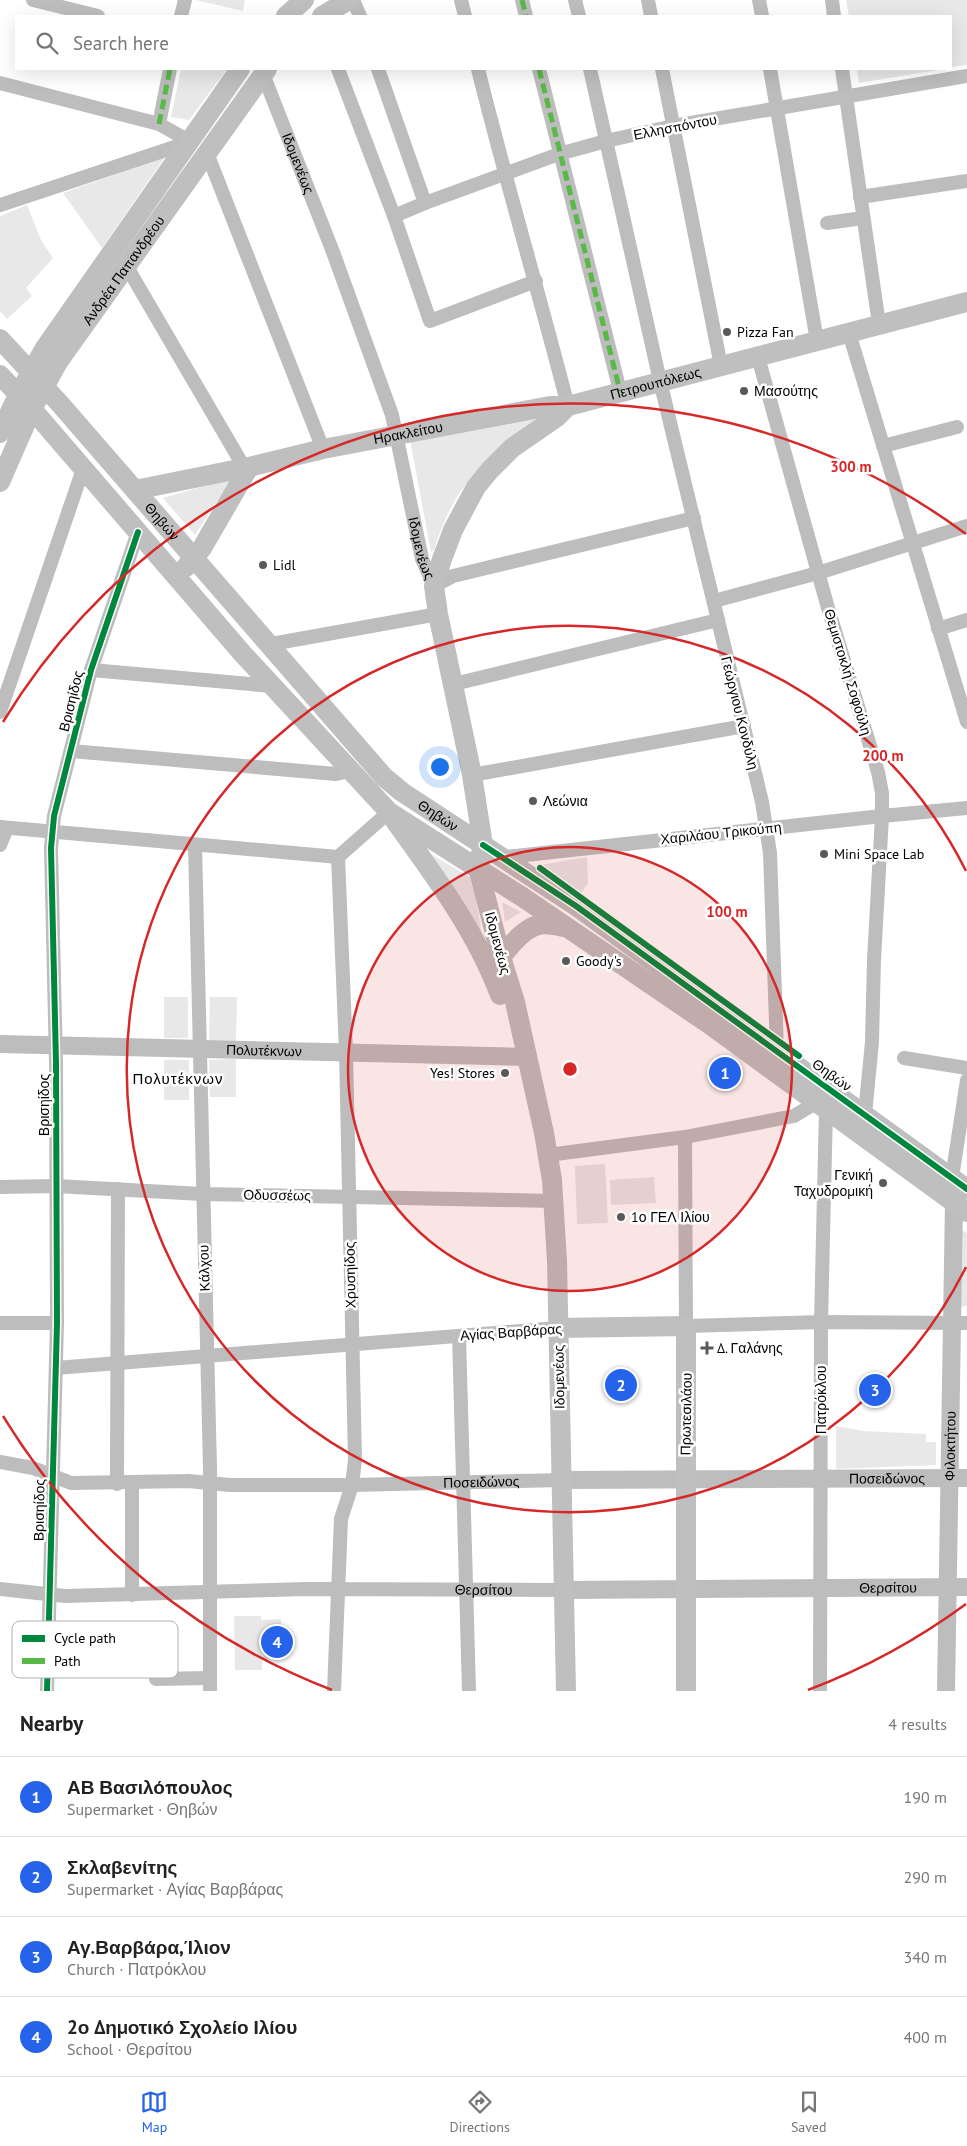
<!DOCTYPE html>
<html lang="en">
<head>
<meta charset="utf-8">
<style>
	:root { --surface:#fff; --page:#f6f6f6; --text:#222; --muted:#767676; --line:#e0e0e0; --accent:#2563eb }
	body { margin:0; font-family:"PT Sans",sans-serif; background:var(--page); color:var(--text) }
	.you { position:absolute; left:439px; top:766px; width:18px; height:18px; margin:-12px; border:4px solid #fff; border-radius:50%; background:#1a73e8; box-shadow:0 0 0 8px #1a73e833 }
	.badge { display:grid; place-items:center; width:32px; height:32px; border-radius:50%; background:var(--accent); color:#fff; font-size:16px; font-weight:700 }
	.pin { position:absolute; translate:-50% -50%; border:2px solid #fff; box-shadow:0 1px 5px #0006 }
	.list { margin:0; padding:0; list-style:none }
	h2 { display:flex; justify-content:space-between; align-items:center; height:65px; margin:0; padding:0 20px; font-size:21px }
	h2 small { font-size:16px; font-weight:400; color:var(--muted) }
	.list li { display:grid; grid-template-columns:32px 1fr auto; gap:15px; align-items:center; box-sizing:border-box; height:80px; padding:0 20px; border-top:1px solid var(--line) }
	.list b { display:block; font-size:19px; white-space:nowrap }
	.list p { margin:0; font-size:16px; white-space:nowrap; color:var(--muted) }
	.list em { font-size:16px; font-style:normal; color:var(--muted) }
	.icon { flex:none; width:28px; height:28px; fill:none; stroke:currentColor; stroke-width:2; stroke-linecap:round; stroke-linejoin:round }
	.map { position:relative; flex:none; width:967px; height:1691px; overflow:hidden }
	.search { position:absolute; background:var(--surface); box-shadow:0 5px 20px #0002; left:15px; right:15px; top:15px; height:55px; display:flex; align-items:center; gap:12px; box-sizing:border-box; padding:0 18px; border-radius:0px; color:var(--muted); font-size:19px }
	.sheet { height:385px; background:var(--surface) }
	nav { display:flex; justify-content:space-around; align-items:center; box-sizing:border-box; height:70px; border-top:1px solid var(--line); background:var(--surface); font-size:14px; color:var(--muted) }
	nav a { display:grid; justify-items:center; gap:2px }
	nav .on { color:var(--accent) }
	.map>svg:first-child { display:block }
	.green { fill:#e8e8e8 }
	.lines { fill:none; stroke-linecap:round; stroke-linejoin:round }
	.minor { stroke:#bdbdbd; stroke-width:14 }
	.tertiary { stroke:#bdbdbd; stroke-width:18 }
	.secondary { stroke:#bfbfbf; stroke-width:20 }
	.quiet { stroke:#58b947; stroke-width:5; stroke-dasharray:10 5; stroke-linecap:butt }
	.cycleway-casing { stroke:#fff; stroke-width:9 }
	.cycleway { stroke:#00873e; stroke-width:6 }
	.ring { fill:none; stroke:#d62828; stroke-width:2.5 }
	.poi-dot { fill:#595959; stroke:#fff; stroke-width:2 }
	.labels { text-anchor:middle; stroke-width:5; stroke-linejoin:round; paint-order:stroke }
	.street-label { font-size:14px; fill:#000; stroke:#fff }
	.poi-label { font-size:14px; fill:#000; stroke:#fff; text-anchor:start }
	.neighbourhood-label { font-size:15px; letter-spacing:1px; fill:#000; stroke:#fff }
	.key { fill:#fff; stroke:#b2b2b2; stroke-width:1 }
	.key-label { font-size:14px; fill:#000 }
	.centre { fill:#d62828; stroke:#fff; stroke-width:2.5 }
	.ring-label { font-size:15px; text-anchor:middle; font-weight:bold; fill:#d62828; stroke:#fff; stroke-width:5; stroke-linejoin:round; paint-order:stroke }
</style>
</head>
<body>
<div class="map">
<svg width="967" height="1691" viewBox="0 0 967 1691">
	<rect width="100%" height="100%" fill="#fff"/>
	<g class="green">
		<polygon points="196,0 245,0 243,11"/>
		<polygon points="846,0 967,0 967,65 951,67 951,16 849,16"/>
		<polygon points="181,69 227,69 189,120 171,117"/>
		<polygon points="857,69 943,69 859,83"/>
		<polygon points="165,157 102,248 63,193"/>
		<polygon points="27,205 41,240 53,258 26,288 32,296 7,319 0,311 0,216"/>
		<path d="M538,417L539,420C485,455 453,487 434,550L431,552L410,440Z"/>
		<polygon points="229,479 230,481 195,535 163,498"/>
		<polygon points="431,854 473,879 482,935"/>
		<polygon points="587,857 588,883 581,893 540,865"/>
		<polygon points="502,902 521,912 505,922"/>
		<rect x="164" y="997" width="24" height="41"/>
		<polygon points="210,997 237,997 236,1041 209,1040"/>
		<polygon points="236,1059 236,1097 210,1097 209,1060"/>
		<rect x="164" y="1060" width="25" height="40"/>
		<polygon points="605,1164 608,1223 577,1224 575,1166"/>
		<polygon points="654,1177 656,1203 611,1205 610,1180"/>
		<polygon points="962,1230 967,1233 967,1306 960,1307"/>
		<polygon points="836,1426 863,1431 926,1434 926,1442 936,1442 936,1465 836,1469"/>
		<polygon points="234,1616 261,1616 261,1620 281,1619 282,1659 263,1659 262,1651 262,1670 235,1670"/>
	</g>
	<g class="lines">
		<g class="minor">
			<polyline points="33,0 98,16"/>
			<polyline points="353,0 360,16"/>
			<polyline points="461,0 465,16"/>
			<polyline points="522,0 526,16"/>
			<polyline points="575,0 579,16"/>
			<polyline points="648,0 651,16"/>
			<polyline points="759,0 762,16"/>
			<polyline points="832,0 834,16"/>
			<polyline points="181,16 185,0"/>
			<polyline points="338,69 394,216 430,321 536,281"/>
			<polyline points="378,69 425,203"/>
			<path d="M478,69C506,182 539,293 568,406"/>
			<polyline points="539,69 620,391"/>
			<polyline points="590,69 660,381 762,802 770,853 777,1050"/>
			<polyline points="662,69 721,366"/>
			<polyline points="770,69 817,341"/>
			<polyline points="842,69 879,324"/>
			<path id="s1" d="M263,74L333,252L392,415L422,559L434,586L453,576L694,518"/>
			<polyline points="0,83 159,124 191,142"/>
			<polyline points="159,124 170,69"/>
			<polyline points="207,153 323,449"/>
			<polyline points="860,197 967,181"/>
			<polyline points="0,205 190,142"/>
			<polyline points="394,216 425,203 559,154 606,141 673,126 967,76"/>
			<polyline points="827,223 863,218"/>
			<polyline points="127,267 241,462 249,467"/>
			<polyline points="849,333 967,722"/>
			<polyline points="758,357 828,608 878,772 882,793 882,816 874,960 872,1042 865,1114"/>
			<polyline points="883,446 957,427"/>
			<polyline points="714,601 818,573 967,526"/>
			<polyline points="938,629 967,620"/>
			<polyline points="267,643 277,643 438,614"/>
			<polyline points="91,670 272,686"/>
			<polyline points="454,684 718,620"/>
			<polyline points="0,712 83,469"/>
			<polyline points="71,751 336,774 350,771"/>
			<polyline points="472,775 744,726"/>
			<polyline points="0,827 338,857 389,812"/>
			<polyline points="0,845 7,828"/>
			<polyline points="195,845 210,1468 210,1691"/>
			<polyline points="498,858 882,816 967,808"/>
			<polyline points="904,1058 967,1068"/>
			<polyline points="685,1137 686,1326 821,1322 967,1323"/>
			<polyline points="548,1155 685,1137 794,1116 817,1102"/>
			<polyline points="952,1178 967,1080"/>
			<polyline points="0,1187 56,1186 202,1194 554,1201"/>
			<polyline points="0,1323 57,1323"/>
			<polyline points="459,1336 469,1691"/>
			<polyline points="56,1368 558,1328"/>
			<path id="s2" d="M0,1462L33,1468L71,1483L188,1481L230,1485H352L562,1480"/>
			<polyline points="117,1484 118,1189"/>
			<path id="s3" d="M0,1589L65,1596L305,1589L564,1590"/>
			<polyline points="132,1595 132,1483"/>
			<polyline points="156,1679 210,1678"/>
			<polyline points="47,1691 57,1323 56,1063 51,848 54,816 91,670 138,532"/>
			<polyline points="334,1691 341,1519 352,1485 355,1460 346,1052 338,857"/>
			<polyline points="820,1691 821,1322 826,1109"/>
		</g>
		<g class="tertiary">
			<path id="s4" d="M0,1044L527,1057"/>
			<path id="s5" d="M562,1480L967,1478"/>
			<path id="s6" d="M564,1590L967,1587"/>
			<path id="s7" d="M946,1691L954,1202"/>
		</g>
		<g class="secondary">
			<polyline points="286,16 304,0"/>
			<polyline points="322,16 349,0"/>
			<path id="s8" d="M0,339L61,405L384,777L402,792L576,906L967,1189"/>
			<polyline points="0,375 32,409 242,653 389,812 524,898 709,1024 967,1212"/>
			<polyline points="0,433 18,395 45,348 240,69"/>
			<path id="s9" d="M0,482L32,409L58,362L267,69"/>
			<path id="s10" d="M135,490L249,467L323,449L550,406H568"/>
			<polyline points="186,567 202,548 249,467"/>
			<path d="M395,821C434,875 476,931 500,995"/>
			<path d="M501,957C512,944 526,925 544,924C550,924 558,926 564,927"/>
			<polyline points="558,1328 686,1326 686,1691"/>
			<path id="s11" d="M566,1691L557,1261L552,1180L544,1133L515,1002L501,957L478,867L483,845L472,775L438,614L434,586L442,559L453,530L476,487L490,470L512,448L557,417L568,406L967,302"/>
		</g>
		<g class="quiet">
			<polyline points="522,0 526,16"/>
			<polyline points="539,69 620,391"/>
			<polyline points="159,124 170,69"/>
		</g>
		<g class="cycleway-casing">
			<g id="cycleway">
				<polyline points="483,845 576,906 967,1189"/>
				<polyline points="540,868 799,1056"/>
				<polyline points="47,1691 57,1323 56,1063 51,848 54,816 91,670 138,532"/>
			</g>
		</g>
		<use href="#cycleway" class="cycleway"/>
	</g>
	<circle cx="570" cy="1069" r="222" fill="#d62828" fill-opacity=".12"/>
	<g class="ring">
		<circle cx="570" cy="1069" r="222"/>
		<path d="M966 1267A443 443 0 1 1 966 871"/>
		<path d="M966 1604A665 665 0 0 1 808 1690M332 1690A665 665 0 0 1 3 1416M3 722A665 665 0 0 1 966 534"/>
	</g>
	<g class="poi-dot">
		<circle cx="727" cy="332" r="5"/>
		<circle cx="744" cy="391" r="5"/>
		<circle cx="263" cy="565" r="5"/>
		<circle cx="533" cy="801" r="5"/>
		<circle cx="824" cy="854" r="5"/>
		<circle cx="566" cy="961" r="5"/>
		<circle cx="505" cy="1073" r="5"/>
		<circle cx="883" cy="1183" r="5"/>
		<circle cx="621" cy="1217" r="5"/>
		<path d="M704.5 1340.5h5v5h5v5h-5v5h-5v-5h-5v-5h5z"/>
	</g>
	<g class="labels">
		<g class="street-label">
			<text transform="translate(675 127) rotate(-11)" y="5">Ελλησπόντου</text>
			<text dy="5" stroke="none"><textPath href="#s1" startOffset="96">Ιδομενέως</textPath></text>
			<text dy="5" stroke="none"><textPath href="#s9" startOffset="246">Ανδρέα Παπανδρέου</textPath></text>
			<text dy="5" stroke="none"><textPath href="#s11" startOffset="1441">Πετρουπόλεως</textPath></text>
			<text dy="5" stroke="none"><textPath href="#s10" startOffset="279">Ηρακλείτου</textPath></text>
			<text dy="5" stroke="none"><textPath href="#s8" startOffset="244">Θηβών</textPath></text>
			<text dy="5" stroke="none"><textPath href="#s1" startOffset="501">Ιδομενέως</textPath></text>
			<text transform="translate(848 672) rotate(73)" y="5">Θεμιστοκλή Σοφούλη</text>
			<text transform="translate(71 701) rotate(-76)" y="5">Βρισηίδος</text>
			<text transform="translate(740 713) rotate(76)" y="5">Γεώργιου Κονδύλη</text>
			<text dy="5" stroke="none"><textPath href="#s8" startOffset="649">Θηβών</textPath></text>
			<text transform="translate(721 833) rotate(-6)" y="5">Χαριλάου Τρικούπη</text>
			<text transform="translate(498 943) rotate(75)" y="5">Ιδομενέως</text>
			<text dy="5" stroke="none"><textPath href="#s4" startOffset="264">Πολυτέκνων</textPath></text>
			<text transform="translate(832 1075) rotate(36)" y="5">Θηβών</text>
			<text transform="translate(44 1105) rotate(-90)" y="5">Βρισηίδος</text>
			<text transform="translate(277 1195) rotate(1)" y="5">Οδυσσέως</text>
			<text transform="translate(204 1268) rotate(-92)" y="5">Κάλχου</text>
			<text transform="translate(350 1275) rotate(-91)" y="5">Χρυσηίδος</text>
			<text transform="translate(511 1332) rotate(-4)" y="5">Αγίας Βαρβάρας</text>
			<text transform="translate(559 1377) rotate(-91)" y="5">Ιδομενέως</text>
			<text transform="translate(821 1400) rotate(-90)" y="5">Πατρόκλου</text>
			<text transform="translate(686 1414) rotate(-89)" y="5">Πρωτεσιλάου</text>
			<text dy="5" stroke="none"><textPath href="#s7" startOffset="245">Φιλοκτήτου</textPath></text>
			<text dy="5" stroke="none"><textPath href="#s5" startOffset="325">Ποσειδώνος</textPath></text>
			<text dy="5" stroke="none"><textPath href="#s2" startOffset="485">Ποσειδώνος</textPath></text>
			<text transform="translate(39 1510) rotate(-89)" y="5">Βρισηίδος</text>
			<text dy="5" stroke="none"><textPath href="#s6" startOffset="324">Θερσίτου</textPath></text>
			<text dy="5" stroke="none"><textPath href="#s3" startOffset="484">Θερσίτου</textPath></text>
		</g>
		<g class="poi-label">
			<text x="737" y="337">Pizza Fan</text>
			<text x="754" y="396">Μασούτης</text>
			<text x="273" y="570">Lidl</text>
			<text x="543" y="806">Λεώνια</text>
			<text x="834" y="859">Mini Space Lab</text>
			<text x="576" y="966">Goody's</text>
			<text x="495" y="1078" text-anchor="end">Yes! Stores</text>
			<text x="873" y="1180" text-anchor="end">Γενική<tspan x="873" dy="16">Ταχυδρομική</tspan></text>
			<text x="631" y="1222">1ο ΓΕΛ Ιλίου</text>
			<text x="717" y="1353">Δ. Γαλάνης</text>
		</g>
		<g class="neighbourhood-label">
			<text x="178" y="1084">Πολυτέκνων</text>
		</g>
	</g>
	<rect x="12" y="1621" width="166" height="57" rx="8" class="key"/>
	<rect x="22" y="1635" width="23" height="7" fill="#00873e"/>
	<rect x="22" y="1658" width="23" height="6" fill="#58b947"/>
	<g class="key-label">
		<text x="54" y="1643">Cycle path</text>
		<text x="54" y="1666">Path</text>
	</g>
	<circle cx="570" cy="1069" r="8" class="centre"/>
	<g class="ring-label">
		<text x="851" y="472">300 m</text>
		<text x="883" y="761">200 m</text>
		<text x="727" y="917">100 m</text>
	</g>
</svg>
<div class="you"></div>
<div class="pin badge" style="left:725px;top:1073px">1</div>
<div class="pin badge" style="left:621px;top:1385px">2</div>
<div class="pin badge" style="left:875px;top:1390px">3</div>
<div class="pin badge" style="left:277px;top:1642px">4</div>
<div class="search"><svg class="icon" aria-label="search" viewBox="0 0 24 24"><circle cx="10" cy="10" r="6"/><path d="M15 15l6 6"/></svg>Search here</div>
</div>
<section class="sheet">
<h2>Nearby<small>4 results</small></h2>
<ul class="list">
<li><span class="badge">1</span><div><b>ΑΒ Βασιλόπουλος</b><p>Supermarket · Θηβών</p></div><em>190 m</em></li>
<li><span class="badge">2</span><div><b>Σκλαβενίτης</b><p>Supermarket · Αγίας Βαρβάρας</p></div><em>290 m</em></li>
<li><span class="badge">3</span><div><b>Αγ.Βαρβάρα,Ίλιον</b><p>Church · Πατρόκλου</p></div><em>340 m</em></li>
<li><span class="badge">4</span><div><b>2ο Δημοτικό Σχολείο Ιλίου</b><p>School · Θερσίτου</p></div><em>400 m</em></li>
</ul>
</section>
<nav>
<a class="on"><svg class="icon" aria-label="map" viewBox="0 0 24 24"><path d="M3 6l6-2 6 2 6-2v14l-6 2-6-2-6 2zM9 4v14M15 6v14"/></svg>Map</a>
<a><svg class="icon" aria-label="directions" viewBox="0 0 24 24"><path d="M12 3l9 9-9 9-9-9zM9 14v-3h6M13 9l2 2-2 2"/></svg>Directions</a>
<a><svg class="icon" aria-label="saved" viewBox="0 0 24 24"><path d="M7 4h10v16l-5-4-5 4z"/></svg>Saved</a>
</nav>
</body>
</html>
